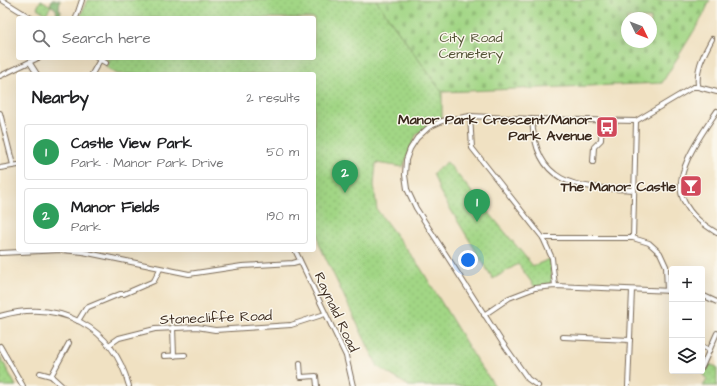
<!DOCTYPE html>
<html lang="en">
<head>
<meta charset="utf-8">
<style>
	:root { --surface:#fff; --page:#f2f2f2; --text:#202124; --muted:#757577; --line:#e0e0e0; --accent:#d1495b }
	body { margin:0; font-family:"Architects Daughter",sans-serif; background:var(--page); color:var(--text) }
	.controls { position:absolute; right:12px; bottom:12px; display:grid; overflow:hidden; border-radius:4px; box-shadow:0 4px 16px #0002 }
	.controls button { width:36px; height:36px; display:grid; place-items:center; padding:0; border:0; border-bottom:1px solid var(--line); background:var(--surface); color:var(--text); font:20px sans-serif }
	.compass { position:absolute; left:621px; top:12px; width:36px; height:36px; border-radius:50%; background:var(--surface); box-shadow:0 4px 16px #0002; rotate:133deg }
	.you { position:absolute; left:468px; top:260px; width:14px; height:14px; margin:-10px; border:3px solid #fff; border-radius:50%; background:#1a73e8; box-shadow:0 0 0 6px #1a73e833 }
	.badge { display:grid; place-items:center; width:26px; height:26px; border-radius:50%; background:var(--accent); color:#fff; font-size:13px; font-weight:700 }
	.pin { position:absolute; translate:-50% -33px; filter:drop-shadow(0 1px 2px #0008) }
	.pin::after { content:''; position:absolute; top:21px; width:14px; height:12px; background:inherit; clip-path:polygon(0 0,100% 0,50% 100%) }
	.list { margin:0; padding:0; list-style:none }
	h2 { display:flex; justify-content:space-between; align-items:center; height:52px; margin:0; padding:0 16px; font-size:17px }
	h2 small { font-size:13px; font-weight:400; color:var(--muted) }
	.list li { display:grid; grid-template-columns:26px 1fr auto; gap:12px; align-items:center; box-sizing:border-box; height:56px; margin:0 8px 8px; padding:0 8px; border:1px solid var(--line); border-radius:4px }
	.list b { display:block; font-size:15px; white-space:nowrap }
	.list p { margin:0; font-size:13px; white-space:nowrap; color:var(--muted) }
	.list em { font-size:13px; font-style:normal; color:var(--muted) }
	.icon { flex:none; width:22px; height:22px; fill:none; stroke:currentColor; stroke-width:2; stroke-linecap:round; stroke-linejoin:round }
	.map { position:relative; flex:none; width:717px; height:386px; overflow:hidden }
	.search { position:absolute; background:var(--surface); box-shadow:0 4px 16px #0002; left:16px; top:16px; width:300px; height:44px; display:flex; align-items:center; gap:10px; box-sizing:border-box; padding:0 14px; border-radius:4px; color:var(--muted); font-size:15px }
	.panel { position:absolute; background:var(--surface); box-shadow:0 4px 16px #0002; left:16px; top:72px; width:300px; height:180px; border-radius:4px }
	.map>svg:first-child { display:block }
	.green { fill:url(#green-dots); stroke:#6e8052 }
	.forest { fill:url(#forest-firs); stroke:#5e7048 }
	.cemetery { fill:url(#cemetery-stones); stroke:#6e8052; fill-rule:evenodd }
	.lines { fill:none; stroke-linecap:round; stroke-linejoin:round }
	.street-casing { stroke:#7a6a57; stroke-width:6 }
	.street { stroke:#fff; stroke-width:4 }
	.labels { text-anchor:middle; stroke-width:3; stroke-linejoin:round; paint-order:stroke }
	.park-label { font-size:14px; fill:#555538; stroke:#fbf7ec }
	.poi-label { font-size:14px; font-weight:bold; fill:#3b2a1e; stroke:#fbf7ec; text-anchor:end }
	.street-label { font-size:14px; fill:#3b2a1e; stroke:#fbf7ec }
</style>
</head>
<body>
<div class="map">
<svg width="717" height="386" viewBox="0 0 717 386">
	<defs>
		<pattern id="green-dots" width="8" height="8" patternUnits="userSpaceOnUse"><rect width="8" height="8" fill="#a2d685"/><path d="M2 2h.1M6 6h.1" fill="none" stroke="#8cb872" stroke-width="1.8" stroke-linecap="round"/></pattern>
		<pattern id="forest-firs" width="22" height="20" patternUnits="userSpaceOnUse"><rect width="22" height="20" fill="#81b772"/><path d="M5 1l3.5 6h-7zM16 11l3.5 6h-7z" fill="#6b955d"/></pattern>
		<pattern id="cemetery-stones" width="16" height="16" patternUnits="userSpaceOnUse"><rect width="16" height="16" fill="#a2d685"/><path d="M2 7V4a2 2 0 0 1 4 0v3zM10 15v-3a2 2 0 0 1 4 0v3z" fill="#8cb872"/></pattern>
	</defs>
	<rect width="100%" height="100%" fill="#fbf7ec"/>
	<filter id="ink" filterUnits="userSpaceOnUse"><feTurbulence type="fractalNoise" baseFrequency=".025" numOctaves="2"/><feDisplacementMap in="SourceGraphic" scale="8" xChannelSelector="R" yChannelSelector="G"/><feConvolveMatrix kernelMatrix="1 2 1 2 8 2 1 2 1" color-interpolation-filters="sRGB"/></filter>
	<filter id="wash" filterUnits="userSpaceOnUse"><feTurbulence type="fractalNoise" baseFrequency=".012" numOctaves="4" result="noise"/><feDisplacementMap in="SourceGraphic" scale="16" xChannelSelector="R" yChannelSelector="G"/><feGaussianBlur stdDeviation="0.9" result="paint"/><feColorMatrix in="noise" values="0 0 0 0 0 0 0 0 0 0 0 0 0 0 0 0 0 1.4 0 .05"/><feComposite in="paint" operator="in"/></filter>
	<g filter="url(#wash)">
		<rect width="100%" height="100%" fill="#f0e1c2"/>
		<g class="green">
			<polygon points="41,0 51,6 46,14 37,8"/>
			<polygon points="87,0 376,0 442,92 442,118 416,135 403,167 376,163 374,185 377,210 420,267 477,361 495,386 409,386 378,367 319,244 314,201 314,74 117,74 106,67 110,61 104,58 314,58 314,18 80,18"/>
			<polygon points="447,162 533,266 550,259 552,281 549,285 535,287 518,264 493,279 440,192 433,173"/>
			<polygon points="0,356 16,386 0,386"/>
			<polygon points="706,363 717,367 717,386 703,386 707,380 702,373 707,367"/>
		</g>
		<polygon class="forest" points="52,0 60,0 59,10 61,11 60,15 57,15 56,9 50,5"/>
		<path class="cemetery" d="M376,0H710L703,16L662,83L442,92ZM627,18H651V42H627Z"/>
	</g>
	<g filter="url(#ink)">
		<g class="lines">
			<g class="street-casing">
				<g id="street">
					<polyline points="2,0 31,18"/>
					<polyline points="76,18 82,0"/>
					<polyline points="97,58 106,63"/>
					<polyline points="30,63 37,74"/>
					<polyline points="92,74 100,60"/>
					<polyline points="0,76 38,58"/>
					<path d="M698,87C696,67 703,56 712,39"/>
					<path d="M717,111C703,132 670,176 684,201C691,216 704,225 717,233"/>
					<polyline points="0,113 13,165"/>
					<polyline points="470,116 472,148 543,238 552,258 555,286"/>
					<path d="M532,119C536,188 578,187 634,190"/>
					<polyline points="593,162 594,147 601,140 602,120"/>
					<polyline points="0,168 18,165"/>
					<polyline points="543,238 633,238 649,243 660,253 666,266 667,291"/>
					<polyline points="633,238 636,121"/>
					<polyline points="295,250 346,356 353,386"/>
					<polyline points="0,253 61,250 83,252 189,274 242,266 293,263 300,261"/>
					<polyline points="702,295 717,302"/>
					<polyline points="484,315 509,298 535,288 555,286 672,291"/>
					<path d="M0,316C59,299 113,326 129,386"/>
					<polyline points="78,321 86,308 120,294 124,294 154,281 160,269"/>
					<polyline points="173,327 174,356"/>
					<polyline points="563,337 630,340"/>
					<polyline points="109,345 119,338 155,329 197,327 215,330 291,325 325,314"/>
					<polyline points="0,346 23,386"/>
					<polyline points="702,346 709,350"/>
					<polyline points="164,356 185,355"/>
					<polyline points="300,363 301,377 316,376 317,386"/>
					<polyline points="702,367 717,333"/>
					<polyline points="40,373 51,376 62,386"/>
					<polyline points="51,376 69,343"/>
					<polyline points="538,386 528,379 502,342 416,208 407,189 405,175 406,160 410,149 417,138 429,127 442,121 470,116 532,119 636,121 693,87 698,87 717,92"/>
					<polyline points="628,386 632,290"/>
				</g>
			</g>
			<use href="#street" class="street"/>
		</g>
	</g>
	<defs>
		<g id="bus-square" transform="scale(1.15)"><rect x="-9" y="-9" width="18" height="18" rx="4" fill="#d1495b" stroke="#fbf7ec"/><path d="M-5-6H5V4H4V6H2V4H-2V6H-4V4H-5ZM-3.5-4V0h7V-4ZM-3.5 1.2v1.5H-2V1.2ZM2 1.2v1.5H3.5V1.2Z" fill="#fff"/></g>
		<g id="bar-square" transform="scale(1.15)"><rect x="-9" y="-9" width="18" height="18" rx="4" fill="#d1495b" stroke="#fbf7ec"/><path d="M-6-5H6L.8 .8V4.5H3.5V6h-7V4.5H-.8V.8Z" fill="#fff"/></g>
	</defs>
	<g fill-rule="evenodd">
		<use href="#bus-square" x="607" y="127"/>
		<use href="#bar-square" x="691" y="186"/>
	</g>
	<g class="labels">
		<g class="park-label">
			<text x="471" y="42">City Road<tspan x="471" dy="16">Cemetery</tspan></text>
		</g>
		<g class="poi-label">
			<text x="592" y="124">Manor Park Crescent/Manor<tspan x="592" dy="16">Park Avenue</tspan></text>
			<text x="676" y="191">The Manor Castle</text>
		</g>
		<g class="street-label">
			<text transform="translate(337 312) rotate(65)" y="5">Raynald Road</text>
			<text transform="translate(216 317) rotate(-2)" y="5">Stonecliffe Road</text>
		</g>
	</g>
</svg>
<div class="controls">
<button>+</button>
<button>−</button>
<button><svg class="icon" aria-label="layers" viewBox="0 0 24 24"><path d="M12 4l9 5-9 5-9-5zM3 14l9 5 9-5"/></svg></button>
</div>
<svg class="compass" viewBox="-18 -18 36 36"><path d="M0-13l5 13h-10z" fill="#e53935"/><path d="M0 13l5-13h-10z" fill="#757577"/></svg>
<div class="you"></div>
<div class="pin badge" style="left:477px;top:222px;background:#2e9e5b">1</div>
<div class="pin badge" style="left:345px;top:193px;background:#2e9e5b">2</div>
<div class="search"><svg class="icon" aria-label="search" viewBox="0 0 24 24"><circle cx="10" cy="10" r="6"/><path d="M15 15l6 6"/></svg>Search here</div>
<section class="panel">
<h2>Nearby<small>2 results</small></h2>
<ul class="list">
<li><span class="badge" style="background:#2e9e5b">1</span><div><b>Castle View Park</b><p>Park · Manor Park Drive</p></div><em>50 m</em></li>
<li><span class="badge" style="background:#2e9e5b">2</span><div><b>Manor Fields</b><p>Park</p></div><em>190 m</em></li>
</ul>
</section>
</div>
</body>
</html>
